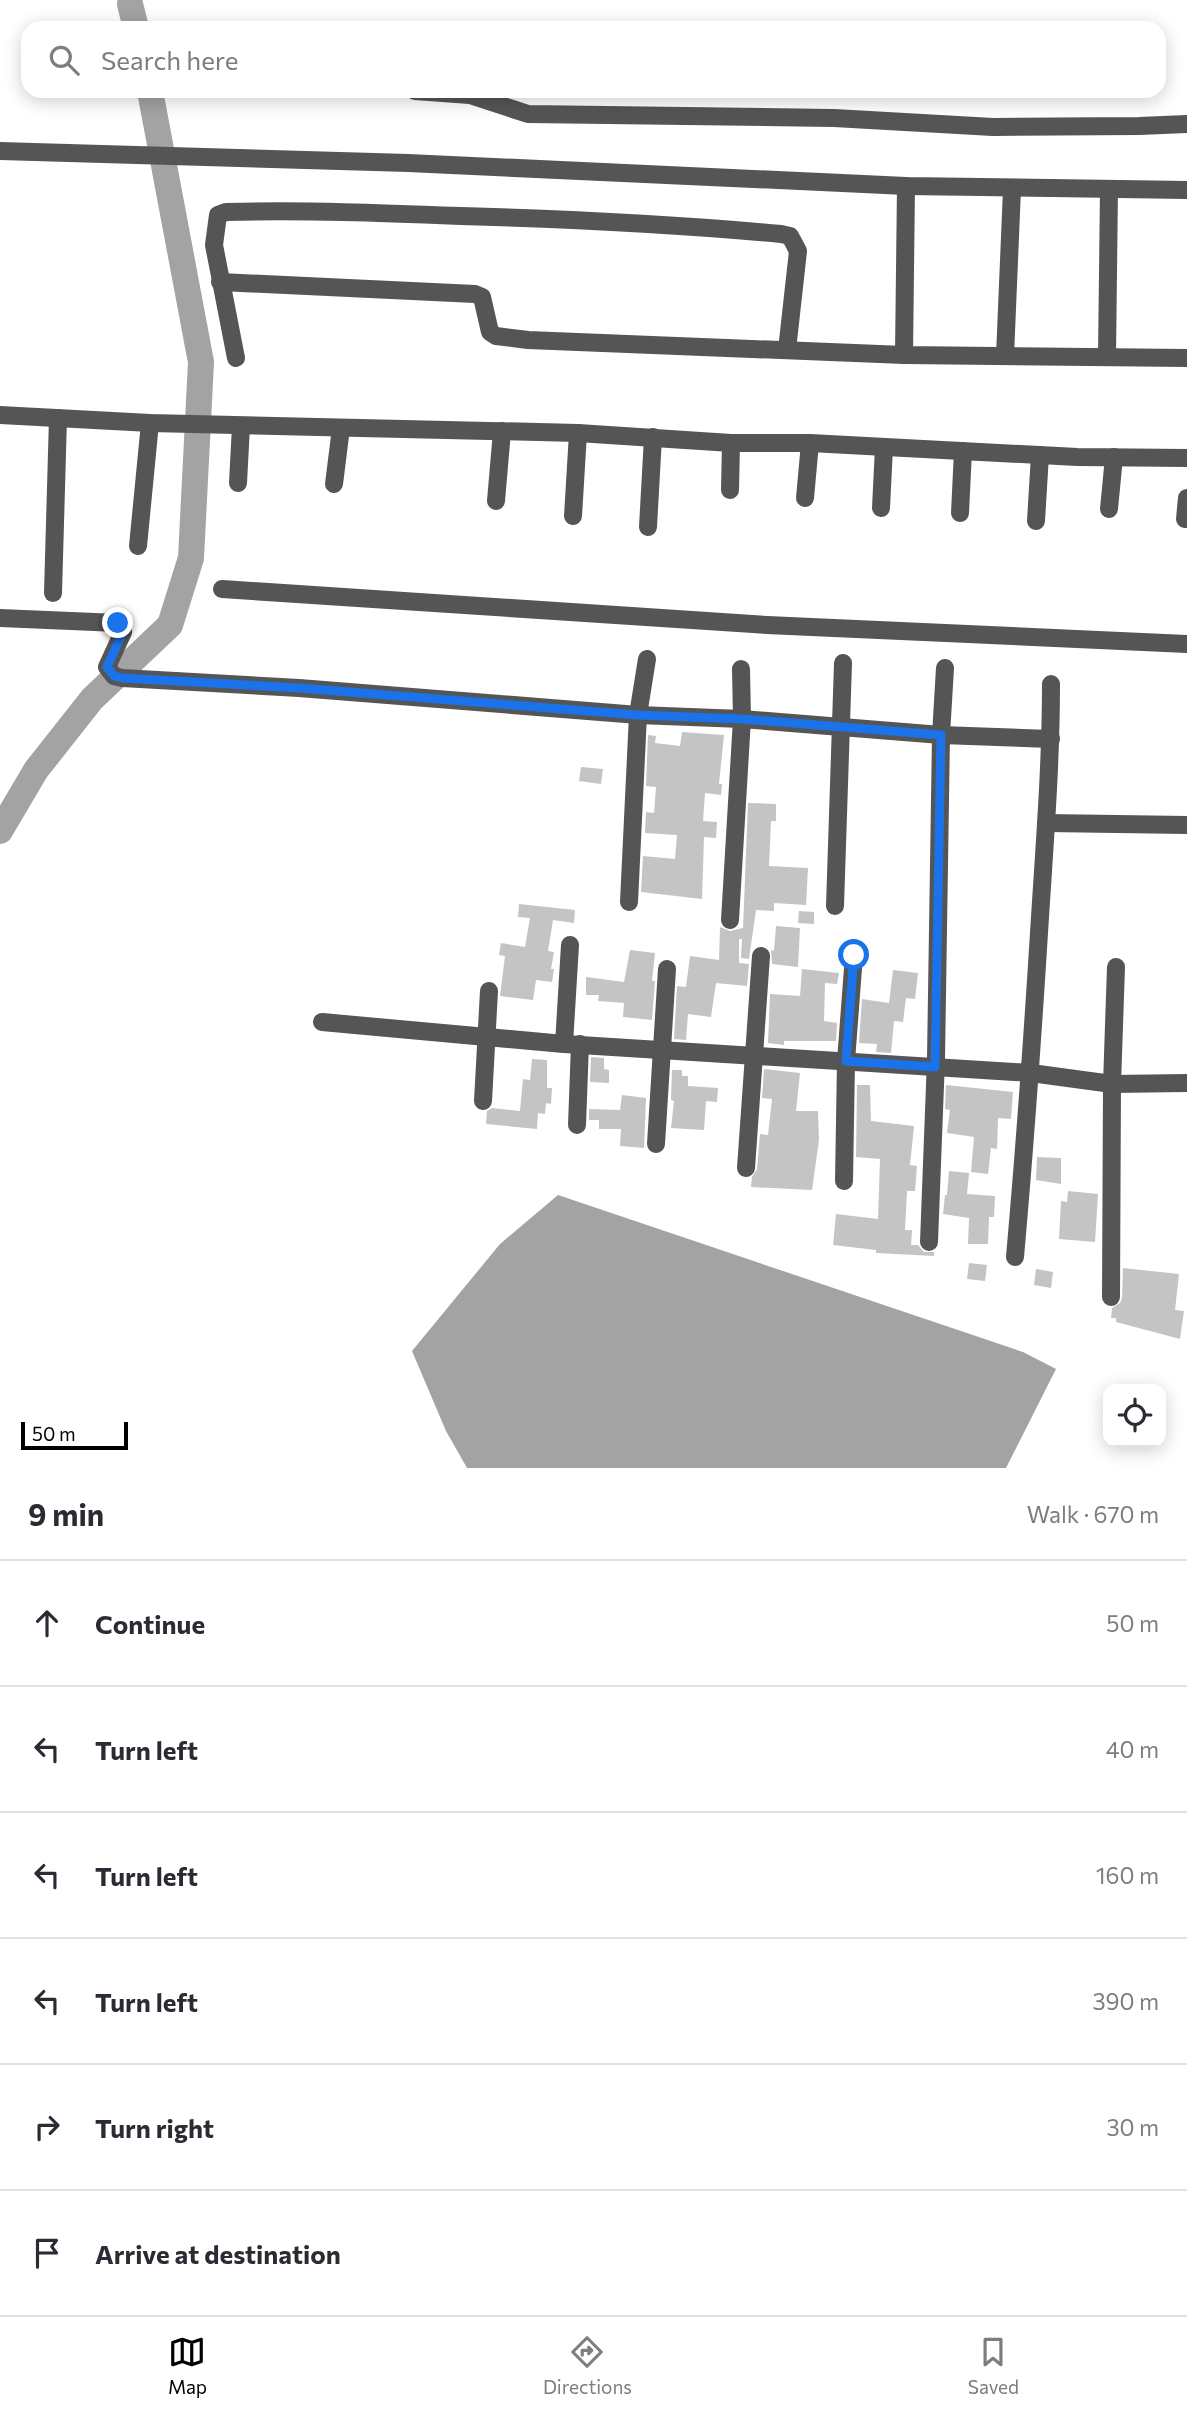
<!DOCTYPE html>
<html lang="en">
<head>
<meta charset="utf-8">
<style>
	:root { --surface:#fff; --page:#f7f7f7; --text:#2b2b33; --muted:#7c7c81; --line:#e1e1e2; --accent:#000 }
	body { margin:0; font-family:Commissioner,sans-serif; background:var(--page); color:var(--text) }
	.controls { position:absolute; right:21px; bottom:21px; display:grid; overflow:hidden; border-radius:14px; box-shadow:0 4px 18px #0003 }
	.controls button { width:63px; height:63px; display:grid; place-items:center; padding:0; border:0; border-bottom:2px solid var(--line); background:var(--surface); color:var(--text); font:35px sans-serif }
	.scale { position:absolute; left:21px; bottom:18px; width:107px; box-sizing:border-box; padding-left:7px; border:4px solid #000; border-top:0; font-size:19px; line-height:24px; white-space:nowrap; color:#000; -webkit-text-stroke:5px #fff; paint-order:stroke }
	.stop { position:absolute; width:21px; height:21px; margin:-16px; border:5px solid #1a73e8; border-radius:50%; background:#fff }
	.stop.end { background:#1a73e8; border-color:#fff; box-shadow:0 2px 7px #0008 }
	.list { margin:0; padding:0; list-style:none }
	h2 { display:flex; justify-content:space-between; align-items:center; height:91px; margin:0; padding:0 28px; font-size:30px }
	h2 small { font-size:23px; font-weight:400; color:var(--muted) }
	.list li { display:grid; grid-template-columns:46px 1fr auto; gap:21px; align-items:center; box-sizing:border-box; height:126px; padding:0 28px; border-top:2px solid var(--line) }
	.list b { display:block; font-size:26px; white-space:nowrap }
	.list em { font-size:23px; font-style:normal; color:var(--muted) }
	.icon { flex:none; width:38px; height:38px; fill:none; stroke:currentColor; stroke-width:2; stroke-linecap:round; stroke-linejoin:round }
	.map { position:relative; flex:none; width:1187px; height:1468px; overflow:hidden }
	.search { position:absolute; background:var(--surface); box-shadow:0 4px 18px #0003; left:21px; right:21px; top:21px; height:77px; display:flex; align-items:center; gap:18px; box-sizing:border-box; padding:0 24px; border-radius:21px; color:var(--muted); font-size:26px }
	.sheet { height:847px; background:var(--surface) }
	nav { display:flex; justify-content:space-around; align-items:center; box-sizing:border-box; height:98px; border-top:2px solid var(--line); background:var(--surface); font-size:19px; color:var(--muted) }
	nav a { display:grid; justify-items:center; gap:4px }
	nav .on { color:var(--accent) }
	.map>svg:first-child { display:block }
	.water { fill:#a3a3a3 }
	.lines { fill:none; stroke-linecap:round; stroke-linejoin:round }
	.river { stroke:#a3a3a3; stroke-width:26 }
	.building { fill:#c4c4c4 }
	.minor { stroke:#555; stroke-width:18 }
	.route { stroke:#1a73e8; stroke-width:9 }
</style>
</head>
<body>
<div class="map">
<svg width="1187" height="1468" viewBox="0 0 1187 1468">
	<rect width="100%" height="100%" fill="#fff"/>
	<polygon class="water" points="558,1195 1023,1352 1056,1369 1006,1468 467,1468 446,1431 412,1351 500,1244"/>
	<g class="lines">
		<g class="river">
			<polyline points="130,4 136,28"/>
			<polyline points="0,831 36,770 92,699 170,625 191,558 201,362 150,91"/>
		</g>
	</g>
	<g class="building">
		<polygon points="682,732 724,735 719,784 722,784 721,795 705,793 703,821 717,822 716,838 704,837 702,899 641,892 643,856 675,859 677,835 645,833 646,812 654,813 656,787 646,786 648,735 656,736 655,743 680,746"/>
		<polygon points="581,767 603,769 601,784 579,781"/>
		<polygon points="748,803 776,804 776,821 771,821 769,866 808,868 806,905 774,903 774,911 756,910 749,959 741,958 742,939 739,939 739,963 749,964 747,986 716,983 711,1017 688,1014 686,1040 674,1039 677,986 686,987 690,956 719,960 720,927 730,931 743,928"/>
		<polygon points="519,904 575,910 574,923 553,920 548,951 554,952 551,969 554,969 552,982 536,980 533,1000 500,996 505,956 499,955 501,943 525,947 530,918 518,917"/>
		<polygon points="799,911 814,912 814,924 798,923"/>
		<polygon points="776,926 800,928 798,967 772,964 771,950 774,951"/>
		<polygon points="630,950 655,953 652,981 655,981 652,1020 623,1017 624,1003 598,1001 599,995 586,995 586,977 624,982"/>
		<polygon points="802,969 839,973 837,984 825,983 824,1021 837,1023 836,1041 784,1041 784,1045 768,1043 770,994 800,996"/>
		<polygon points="893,970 918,973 915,999 906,998 903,1022 894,1021 891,1053 876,1052 877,1044 859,1043 862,999 889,1003"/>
		<polygon points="591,1057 604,1058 604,1069 609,1070 609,1083 590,1082"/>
		<polygon points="532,1059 547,1060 547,1088 552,1088 551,1104 546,1103 545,1114 538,1113 537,1129 486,1124 487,1111 492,1108 520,1111 523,1079 530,1080"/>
		<polygon points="764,1069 800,1073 796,1111 818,1111 819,1140 812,1190 751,1187 752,1177 757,1169 760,1134 768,1135 772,1099 762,1098"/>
		<polygon points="672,1070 682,1070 682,1076 688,1076 688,1086 718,1088 717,1102 706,1101 704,1130 671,1128 674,1101 671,1100"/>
		<polygon points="857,1085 870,1085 871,1121 914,1126 910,1165 917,1166 915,1191 907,1191 905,1230 912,1230 911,1245 918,1245 924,1252 934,1252 934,1256 876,1253 876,1250 833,1245 836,1214 878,1219 880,1159 856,1157"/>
		<polygon points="946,1085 1013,1092 1011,1119 998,1118 997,1149 991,1148 988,1174 971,1172 974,1137 947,1133 950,1110 945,1109"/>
		<polygon points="622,1095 646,1098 644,1148 620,1146 621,1129 599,1129 599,1120 589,1120 589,1109 620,1110"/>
		<polygon points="1037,1157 1061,1158 1061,1184 1036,1180"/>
		<polygon points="949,1171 969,1173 967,1194 995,1196 994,1217 989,1217 988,1244 968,1244 969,1218 943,1214 945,1195 947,1195"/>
		<polygon points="1068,1191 1098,1194 1095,1242 1059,1239 1061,1201 1067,1202"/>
		<polygon points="969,1263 987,1265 985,1281 967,1279"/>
		<polygon points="1123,1268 1179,1274 1175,1310 1184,1311 1180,1339 1116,1322 1116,1318 1111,1318 1112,1308 1120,1303 1122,1298"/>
		<polygon points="1036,1269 1053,1272 1051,1288 1034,1285"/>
	</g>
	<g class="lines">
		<g class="minor">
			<polyline points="415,91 470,95 528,114 834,118 993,127 1139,126 1187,124"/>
			<polyline points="0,151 408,163 906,186 1187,190"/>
			<polyline points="220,282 475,294 482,297 490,332 496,336 528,340 904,355 1187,358"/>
			<polyline points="904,355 906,186"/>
			<polyline points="1005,356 1012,189"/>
			<polyline points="1107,357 1109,189"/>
			<path d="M236,358L214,245L218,215L226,212C305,210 383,213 461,216C568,219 674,224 781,234L790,236L798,251L787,350"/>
			<polyline points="0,415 150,423 578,433 731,443 810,443 1077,457 1187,458"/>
			<polyline points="238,483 241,426"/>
			<polyline points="334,484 341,428"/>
			<polyline points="730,490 731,443"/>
			<polyline points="805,498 810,443"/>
			<polyline points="496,501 502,431"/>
			<polyline points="881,508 884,447"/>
			<polyline points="1109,509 1114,457"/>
			<polyline points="960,513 963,451"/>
			<polyline points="573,516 578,433"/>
			<polyline points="1185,519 1187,498"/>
			<polyline points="1036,521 1040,455"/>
			<polyline points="648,527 653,437"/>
			<polyline points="138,546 150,423"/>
			<polyline points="222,589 767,625 1187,644"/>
			<polyline points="53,593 58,418"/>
			<polyline points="0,618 118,623 123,632 107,667 114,676 122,678 299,688 638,715 742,719 941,735 1051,739"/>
			<polyline points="1046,823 1187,825"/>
			<polyline points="629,902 638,715 647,659"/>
			<polyline points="835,906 843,663"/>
			<polyline points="730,920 742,719 741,669"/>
			<polyline points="322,1022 564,1044 1031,1073 1112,1084 1187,1083"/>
			<polyline points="564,1044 570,945"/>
			<polyline points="483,1101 489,991"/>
			<polyline points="577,1125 580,1044"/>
			<polyline points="656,1144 667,969"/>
			<polyline points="746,1168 761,956"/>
			<polyline points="844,1181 846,1061 854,955"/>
			<polyline points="929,1242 936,1059 941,735 945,668"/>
			<path d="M1015,1257C1025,1144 1033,1031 1040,917C1045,839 1051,762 1051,684"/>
			<polyline points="1111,1297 1112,1084 1116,967"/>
		</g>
	</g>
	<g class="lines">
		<polyline class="route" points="118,623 123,632 107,667 114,676 122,678 299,688 638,715 742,719 941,735 935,1067 846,1061 854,955"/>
	</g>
</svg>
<div class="controls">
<button><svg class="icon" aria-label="locate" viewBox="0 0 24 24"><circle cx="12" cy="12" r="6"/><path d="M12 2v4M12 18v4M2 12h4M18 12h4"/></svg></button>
</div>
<div class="scale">50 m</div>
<div class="stop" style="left:854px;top:955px"></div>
<div class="stop end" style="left:118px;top:623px"></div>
<div class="search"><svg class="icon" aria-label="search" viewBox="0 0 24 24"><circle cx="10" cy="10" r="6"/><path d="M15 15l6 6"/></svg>Search here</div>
</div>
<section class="sheet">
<h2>9 min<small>Walk · 670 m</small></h2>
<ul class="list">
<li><svg class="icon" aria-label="ahead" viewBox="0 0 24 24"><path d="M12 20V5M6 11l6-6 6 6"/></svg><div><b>Continue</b></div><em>50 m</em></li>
<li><svg class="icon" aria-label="left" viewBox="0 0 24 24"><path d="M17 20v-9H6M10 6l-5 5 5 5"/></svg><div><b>Turn left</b></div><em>40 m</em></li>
<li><svg class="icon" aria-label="left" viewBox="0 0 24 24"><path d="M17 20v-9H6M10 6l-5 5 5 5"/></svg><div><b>Turn left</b></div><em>160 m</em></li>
<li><svg class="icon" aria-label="left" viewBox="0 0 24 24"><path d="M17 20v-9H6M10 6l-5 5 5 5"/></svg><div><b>Turn left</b></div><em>390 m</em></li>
<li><svg class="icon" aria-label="right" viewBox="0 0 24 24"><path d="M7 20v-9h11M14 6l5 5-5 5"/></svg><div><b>Turn right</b></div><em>30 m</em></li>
<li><svg class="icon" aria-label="arrive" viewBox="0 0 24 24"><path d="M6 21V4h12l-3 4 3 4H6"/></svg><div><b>Arrive at destination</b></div></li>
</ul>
</section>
<nav>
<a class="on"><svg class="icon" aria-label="map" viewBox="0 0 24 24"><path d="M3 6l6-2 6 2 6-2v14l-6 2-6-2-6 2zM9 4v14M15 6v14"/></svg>Map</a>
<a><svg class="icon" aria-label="directions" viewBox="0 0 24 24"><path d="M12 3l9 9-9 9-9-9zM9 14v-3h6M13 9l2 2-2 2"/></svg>Directions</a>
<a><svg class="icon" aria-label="saved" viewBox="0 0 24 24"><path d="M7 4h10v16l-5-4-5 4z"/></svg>Saved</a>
</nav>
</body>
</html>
